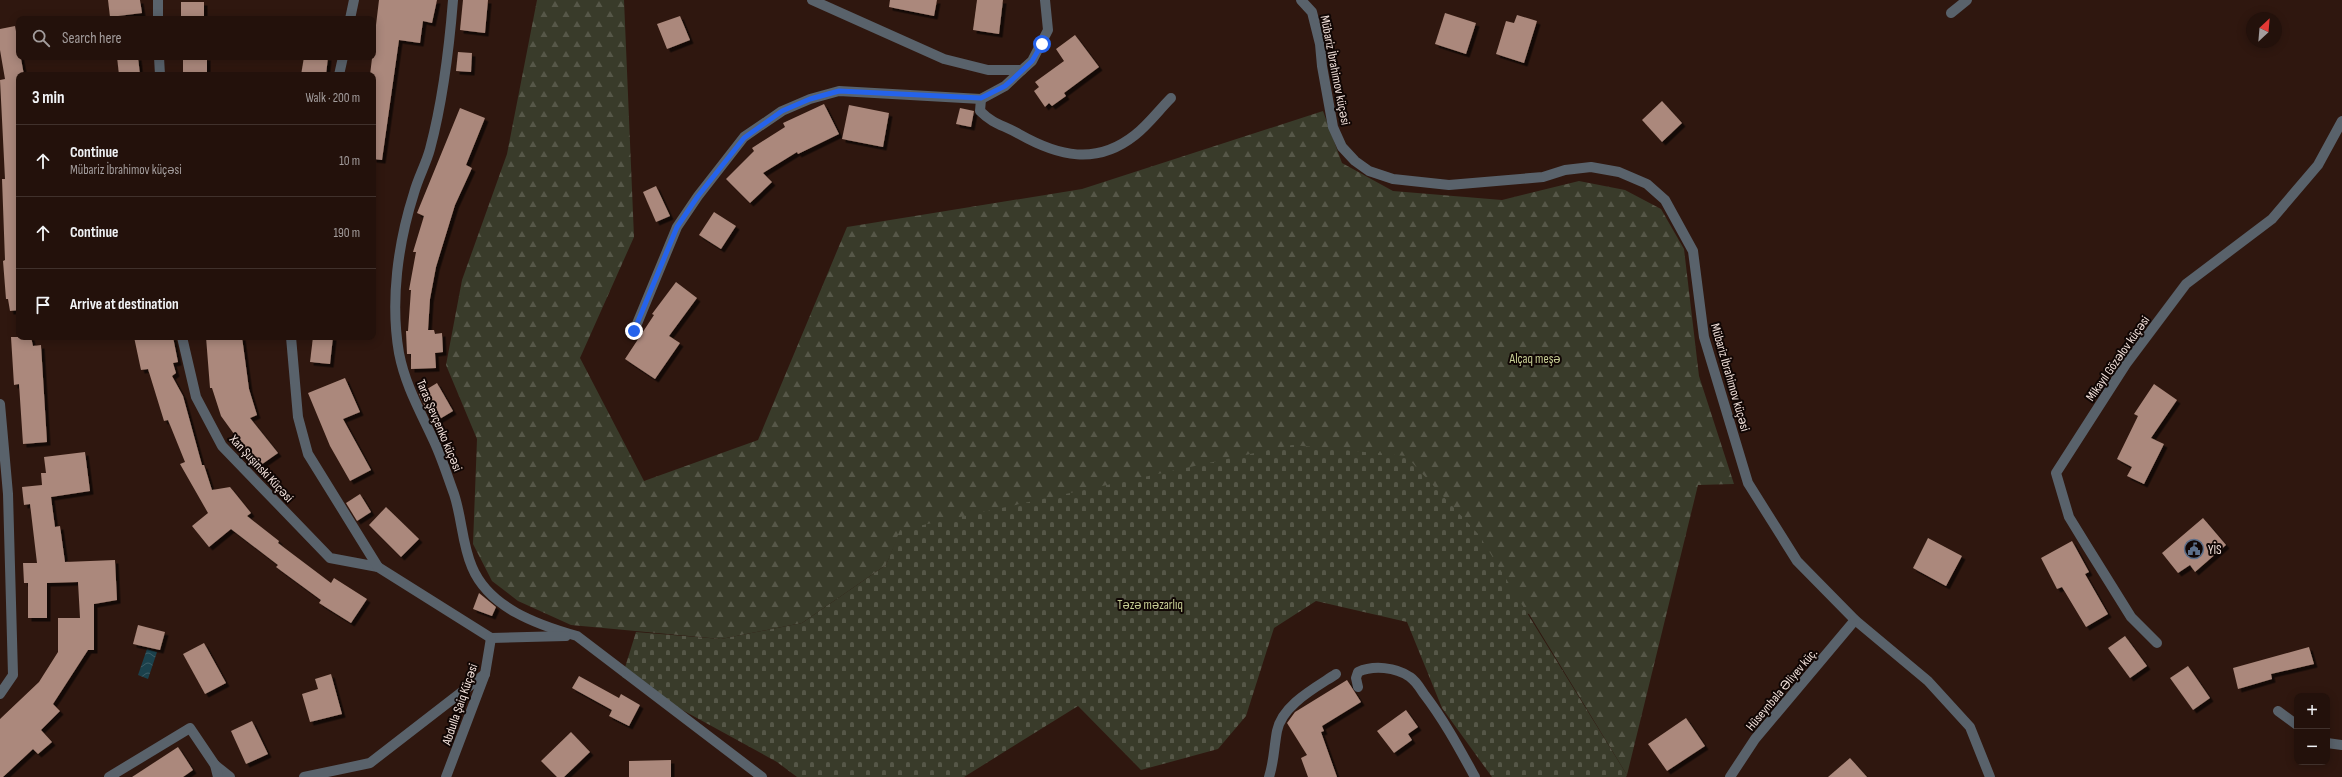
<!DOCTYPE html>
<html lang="en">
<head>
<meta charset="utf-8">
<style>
	:root { --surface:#23110b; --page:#2f1f19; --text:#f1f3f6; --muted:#a39d9d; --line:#40312c }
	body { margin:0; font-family:"Sofia Sans Condensed",sans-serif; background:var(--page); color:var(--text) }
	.controls { position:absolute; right:12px; bottom:12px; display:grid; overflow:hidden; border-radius:8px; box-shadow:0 2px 10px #0003 }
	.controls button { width:36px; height:36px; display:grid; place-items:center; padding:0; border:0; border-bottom:1px solid var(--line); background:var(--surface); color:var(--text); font:20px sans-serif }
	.compass { position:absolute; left:2246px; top:12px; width:36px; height:36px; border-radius:50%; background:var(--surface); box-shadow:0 2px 10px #0003; rotate:26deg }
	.stop { position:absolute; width:12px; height:12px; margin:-9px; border:3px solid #2563eb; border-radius:50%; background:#fff }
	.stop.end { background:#2563eb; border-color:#fff; box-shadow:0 1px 4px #0008 }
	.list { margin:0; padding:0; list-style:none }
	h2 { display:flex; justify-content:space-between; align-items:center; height:52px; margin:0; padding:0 16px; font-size:17px }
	h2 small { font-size:13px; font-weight:400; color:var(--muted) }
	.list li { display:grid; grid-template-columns:26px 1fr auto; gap:12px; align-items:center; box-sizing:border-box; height:72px; padding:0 16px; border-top:1px solid var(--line) }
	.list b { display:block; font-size:15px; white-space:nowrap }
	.list p { margin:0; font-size:13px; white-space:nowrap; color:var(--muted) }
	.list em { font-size:13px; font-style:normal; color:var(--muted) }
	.icon { flex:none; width:22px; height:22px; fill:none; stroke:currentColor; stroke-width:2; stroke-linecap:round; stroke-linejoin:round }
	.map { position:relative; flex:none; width:2342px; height:777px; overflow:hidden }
	.search { position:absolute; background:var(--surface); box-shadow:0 2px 10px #0003; left:16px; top:16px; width:360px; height:44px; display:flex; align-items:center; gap:10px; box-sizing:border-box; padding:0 14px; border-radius:8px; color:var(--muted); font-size:15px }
	.panel { position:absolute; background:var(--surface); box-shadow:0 2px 10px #0003; left:16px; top:72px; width:360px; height:268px; border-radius:8px }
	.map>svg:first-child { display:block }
	.forest { fill:url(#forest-firs) }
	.cemetery { fill:url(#cemetery-stones) }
	.water { fill:url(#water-waves) }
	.building { fill:#ab887b; filter:url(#shadow) }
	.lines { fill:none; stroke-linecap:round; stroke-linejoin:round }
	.lane { stroke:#59626b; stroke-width:10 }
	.street { stroke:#59626b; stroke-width:10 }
	.route { stroke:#2563eb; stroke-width:5 }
	.labels { text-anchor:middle; stroke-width:4; stroke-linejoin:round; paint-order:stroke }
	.street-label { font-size:13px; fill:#f2e1db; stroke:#100604 }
	.park-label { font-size:13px; fill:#c7ce94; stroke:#100604 }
	.poi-label { font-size:13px; fill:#f2e1db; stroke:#100604; text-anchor:start }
</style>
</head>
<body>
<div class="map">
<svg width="2342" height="777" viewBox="0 0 2342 777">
	<defs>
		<pattern id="forest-firs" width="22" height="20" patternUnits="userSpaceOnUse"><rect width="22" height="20" fill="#393b2a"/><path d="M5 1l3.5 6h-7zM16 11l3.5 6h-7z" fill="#565748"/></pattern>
		<pattern id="cemetery-stones" width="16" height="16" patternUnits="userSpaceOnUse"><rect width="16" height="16" fill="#393b2a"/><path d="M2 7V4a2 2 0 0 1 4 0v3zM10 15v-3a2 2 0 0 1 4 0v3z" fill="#565748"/></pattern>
		<pattern id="water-waves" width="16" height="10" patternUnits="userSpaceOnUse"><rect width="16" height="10" fill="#1b414c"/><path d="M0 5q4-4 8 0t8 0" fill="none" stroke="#3d5c65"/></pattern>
		<filter id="shadow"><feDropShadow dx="3.5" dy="3.5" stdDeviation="0" flood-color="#0009"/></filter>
	</defs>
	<rect width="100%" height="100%" fill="#2f170f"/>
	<polygon class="forest" points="537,0 624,0 634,237 580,358 644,481 758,440 847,227 1082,189 1323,111 1342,163 1393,191 1502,200 1579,181 1625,190 1661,209 1684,249 1699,376 1734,484 1698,485 1627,775 1529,614 901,530 886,565 802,623 721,639 571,625 518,601 492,581 473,544 477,439 446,365 462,280 507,154"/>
	<polygon class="cemetery" points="1292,445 1406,456 1479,535 1627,775 1626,777 1492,777 1442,708 1407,622 1316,601 1274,628 1246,716 1218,749 1141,770 1078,706 964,777 797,777 777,762 622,677 636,632 721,639 802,623 886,565 900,530"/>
	<polygon class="water" points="147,649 157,652 148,679 138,675"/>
	<g class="building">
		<polygon points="108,0 140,0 142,13 110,17"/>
		<polygon points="379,0 437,0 432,23 423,21 420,43 399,40 382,160 373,159 373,75 370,75"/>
		<polygon points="463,0 488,0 485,33 460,30"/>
		<polygon points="890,0 937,0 934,16 889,7"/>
		<polygon points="977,0 1003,0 999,34 973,30"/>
		<rect x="181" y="2" width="23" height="17"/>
		<polygon points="1445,13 1476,23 1466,54 1435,44"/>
		<polygon points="1517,15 1537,21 1524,63 1496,54 1506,21 1514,23"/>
		<polygon points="680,16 690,40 667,49 657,24"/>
		<polygon points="15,26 24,75 19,75 19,310 10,311 8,299 6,299 3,261 5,260 2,179 5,179 0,80 5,79 0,50 0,29"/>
		<polygon points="1075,35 1099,67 1064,93 1066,96 1052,106 1049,103 1045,107 1034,91 1039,87 1035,82 1064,61 1056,49"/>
		<polygon points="458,52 472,53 471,72 456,71"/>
		<polygon points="117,57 138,57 140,75 119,75"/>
		<rect x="183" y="57" width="24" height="18"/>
		<polygon points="304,57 328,57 326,75 301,75"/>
		<polygon points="1662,101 1682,123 1662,142 1642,120"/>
		<polygon points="824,104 839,134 798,154 797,152 763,173 772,182 750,203 726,179 754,151 752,148 785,127 783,123"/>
		<polygon points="849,105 889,113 883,147 842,139"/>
		<polygon points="460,108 485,118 466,165 472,168 455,205 436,267 430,299 428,330 434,330 435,334 442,333 443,352 435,353 436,368 411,369 411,354 407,354 406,331 408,331 411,290 409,290 416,252 413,252 424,216 417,213"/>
		<polygon points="960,108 974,111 971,127 956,124"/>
		<polygon points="656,186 670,216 656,222 643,192"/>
		<polygon points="714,212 736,226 721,249 699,235"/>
		<polygon points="676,282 697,298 669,336 680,343 655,379 625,359 654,315 652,314"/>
		<polygon points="11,337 31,337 33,346 41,345 47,442 23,444 19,384 14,385"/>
		<polygon points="134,337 173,337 178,362 173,363 176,373 172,376 183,396 202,465 204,465 212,490 230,487 251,513 247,516 279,541 278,543 331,583 334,578 367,599 351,623 319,603 321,600 276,567 278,565 231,529 209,547 192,526 208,513 180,464 185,462 168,420 164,421 148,369 141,370"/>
		<polygon points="206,337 242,337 249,389 257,415 250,418 278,453 258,467 221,416 212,388 210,388"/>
		<polygon points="313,337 333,337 330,364 310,362"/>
		<polygon points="345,378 360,412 343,419 371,470 350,481 330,446 308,393"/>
		<polygon points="437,383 453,411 433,423 419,394"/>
		<polygon points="2154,384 2177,400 2151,438 2164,444 2144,484 2127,476 2132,467 2117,459 2138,416 2134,414"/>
		<polygon points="85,452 90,491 51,497 55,527 60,526 65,562 115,560 117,600 94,604 94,650 88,650 53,704 60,711 41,730 52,742 38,754 33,749 3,777 0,777 0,719 39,682 58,652 58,618 80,618 78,582 47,583 47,618 28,618 28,583 24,583 23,563 37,563 30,504 24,505 22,487 42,485 41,473 46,473 44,457"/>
		<polygon points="360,494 371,512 357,521 346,503"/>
		<polygon points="386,507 419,539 401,557 369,525"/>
		<polygon points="2203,518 2226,545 2195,572 2190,565 2178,573 2162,553"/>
		<polygon points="1928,538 1962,556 1946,586 1913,568"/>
		<polygon points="2072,541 2089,572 2085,574 2108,614 2086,627 2062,587 2057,589 2041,558"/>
		<polygon points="479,593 496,607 492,616 473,609"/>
		<polygon points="138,625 165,632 160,650 133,644"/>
		<polygon points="2125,636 2147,666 2130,678 2108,648"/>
		<polygon points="204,643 226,683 205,694 183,654"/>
		<polygon points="2309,647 2314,664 2271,674 2272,679 2238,689 2233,668"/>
		<polygon points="2188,666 2210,698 2193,710 2170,678"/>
		<polygon points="331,674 342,714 310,722 302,694 318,689 315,679"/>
		<polygon points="579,676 619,698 621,694 640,705 629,726 609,716 612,710 572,688"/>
		<polygon points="1347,680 1361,702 1322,726 1324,731 1321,732 1337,777 1308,777 1301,758 1307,755 1287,723 1295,712"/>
		<polygon points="1406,710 1418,727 1408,734 1412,740 1394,753 1377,731"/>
		<polygon points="1686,718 1705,746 1667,771 1648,744"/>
		<polygon points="252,721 268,754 246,764 231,731"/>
		<polygon points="571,732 590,752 564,777 557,777 541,761"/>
		<polygon points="178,747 193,770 183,777 132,777"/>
		<polygon points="1850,758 1867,777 1828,777"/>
		<polygon points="671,760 671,777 629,777 629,761"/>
	</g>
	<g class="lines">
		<g class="lane">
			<polyline points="1951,13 1967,0"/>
			<path d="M981,99L980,111C994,125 1004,125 1019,134C1058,156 1096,166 1135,135C1148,125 1159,110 1171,98"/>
			<path d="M1269,777C1274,762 1274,747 1277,731C1282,705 1315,688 1336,674"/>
		</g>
		<g class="street">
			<polyline points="158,0 158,19"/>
			<path d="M453,0C449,51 443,100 430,149C426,164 418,178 414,193C398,243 390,301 399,353C405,384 419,409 432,437C441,455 447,475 454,494C462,518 462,544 472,567C489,608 538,625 577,636L762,777"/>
			<polyline points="812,0 944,59 988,70 1022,70 1032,61 1048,30 1045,0"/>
			<polyline points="1301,0 1312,12 1320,44 1322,66 1333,127 1342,147 1355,161 1369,171 1393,179 1449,185 1543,177 1565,170 1591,167 1619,172 1647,184 1665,200 1693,251 1704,337 1748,483 1797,561 1855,620 1928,681 1970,727 1990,777"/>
			<polyline points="350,19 354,0"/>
			<polyline points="159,57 160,75"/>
			<polyline points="339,75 343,57"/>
			<polyline points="634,331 677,227 698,196 744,137 782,111 810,99 839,91 981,99 1005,86 1022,70"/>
			<polyline points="182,337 196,397 222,446 330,558 378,567 491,638 566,636"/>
			<polyline points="291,337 298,417 308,454 378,567"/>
			<polyline points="0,404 8,494 13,675 0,694"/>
			<polyline points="2157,643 2131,617 2088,548 2069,517 2056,473 2126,364 2186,284 2272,219 2318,165 2342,121"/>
			<path d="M1358,687L1356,678L1358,672C1373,665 1396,667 1410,677C1416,681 1420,688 1424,694C1444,720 1459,748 1475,777"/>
			<polyline points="2278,711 2297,725"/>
			<polyline points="2327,743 2342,745"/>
			<polyline points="215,765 230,777"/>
			<polyline points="109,777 190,728 215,765 218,777"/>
			<polyline points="304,777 370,763 485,674"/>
			<polyline points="446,777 485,674 491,638"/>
			<polyline points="1730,777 1755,739 1855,620"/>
		</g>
	</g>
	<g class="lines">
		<polyline class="route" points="634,331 677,227 698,196 744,138 782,111 810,99 839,91 981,98 1005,86 1012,80 1032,61 1042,44"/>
	</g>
	<defs>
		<g id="civic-ring" transform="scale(1)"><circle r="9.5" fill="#100604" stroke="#5c6f8a" stroke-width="1.5"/><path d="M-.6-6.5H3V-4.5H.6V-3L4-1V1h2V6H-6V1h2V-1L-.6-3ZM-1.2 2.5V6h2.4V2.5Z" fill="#5c6f8a"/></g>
	</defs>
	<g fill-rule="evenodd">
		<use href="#civic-ring" x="2194" y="549"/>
	</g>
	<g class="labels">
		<g class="street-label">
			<text transform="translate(1336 70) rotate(79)" y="5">Mübariz İbrahimov küçəsi</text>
			<text transform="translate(2117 358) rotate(-55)" y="5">Mikayıl Gözəlov küçəsi</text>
			<text transform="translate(1731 377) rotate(74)" y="5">Mübariz İbrahimov küçəsi</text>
			<text transform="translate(440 425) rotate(67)" y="5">Taras Şevçenko küçəsi</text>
			<text transform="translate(262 468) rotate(47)" y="5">Xan Şuşinski Küçəsi</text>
			<text transform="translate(1781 689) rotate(-50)" y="5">Hüseynbala Əliyev küç.</text>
			<text transform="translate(459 704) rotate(-71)" y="5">Abdulla Şaiq Küçəsi</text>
		</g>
		<g class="park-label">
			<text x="1535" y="363">Alçaq meşə</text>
			<text x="1150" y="609">Təzə məzarlıq</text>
		</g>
		<g class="poi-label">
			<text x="2208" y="554">YİS</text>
		</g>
	</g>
</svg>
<div class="controls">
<button>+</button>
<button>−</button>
</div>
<svg class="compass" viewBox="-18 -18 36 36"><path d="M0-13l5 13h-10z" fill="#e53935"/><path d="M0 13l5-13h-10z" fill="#a39d9d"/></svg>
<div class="stop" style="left:1042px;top:44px"></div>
<div class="stop end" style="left:634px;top:331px"></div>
<div class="search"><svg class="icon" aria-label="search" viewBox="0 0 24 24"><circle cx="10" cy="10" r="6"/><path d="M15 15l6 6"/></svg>Search here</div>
<section class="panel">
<h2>3 min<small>Walk · 200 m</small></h2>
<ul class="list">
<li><svg class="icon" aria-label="ahead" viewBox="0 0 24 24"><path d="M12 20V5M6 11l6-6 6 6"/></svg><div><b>Continue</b><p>Mübariz İbrahimov küçəsi</p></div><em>10 m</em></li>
<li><svg class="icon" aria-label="ahead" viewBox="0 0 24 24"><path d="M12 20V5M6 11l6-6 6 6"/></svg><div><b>Continue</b></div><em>190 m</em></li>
<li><svg class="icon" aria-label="arrive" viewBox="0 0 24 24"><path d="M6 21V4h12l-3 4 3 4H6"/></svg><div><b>Arrive at destination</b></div></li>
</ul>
</section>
</div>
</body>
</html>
